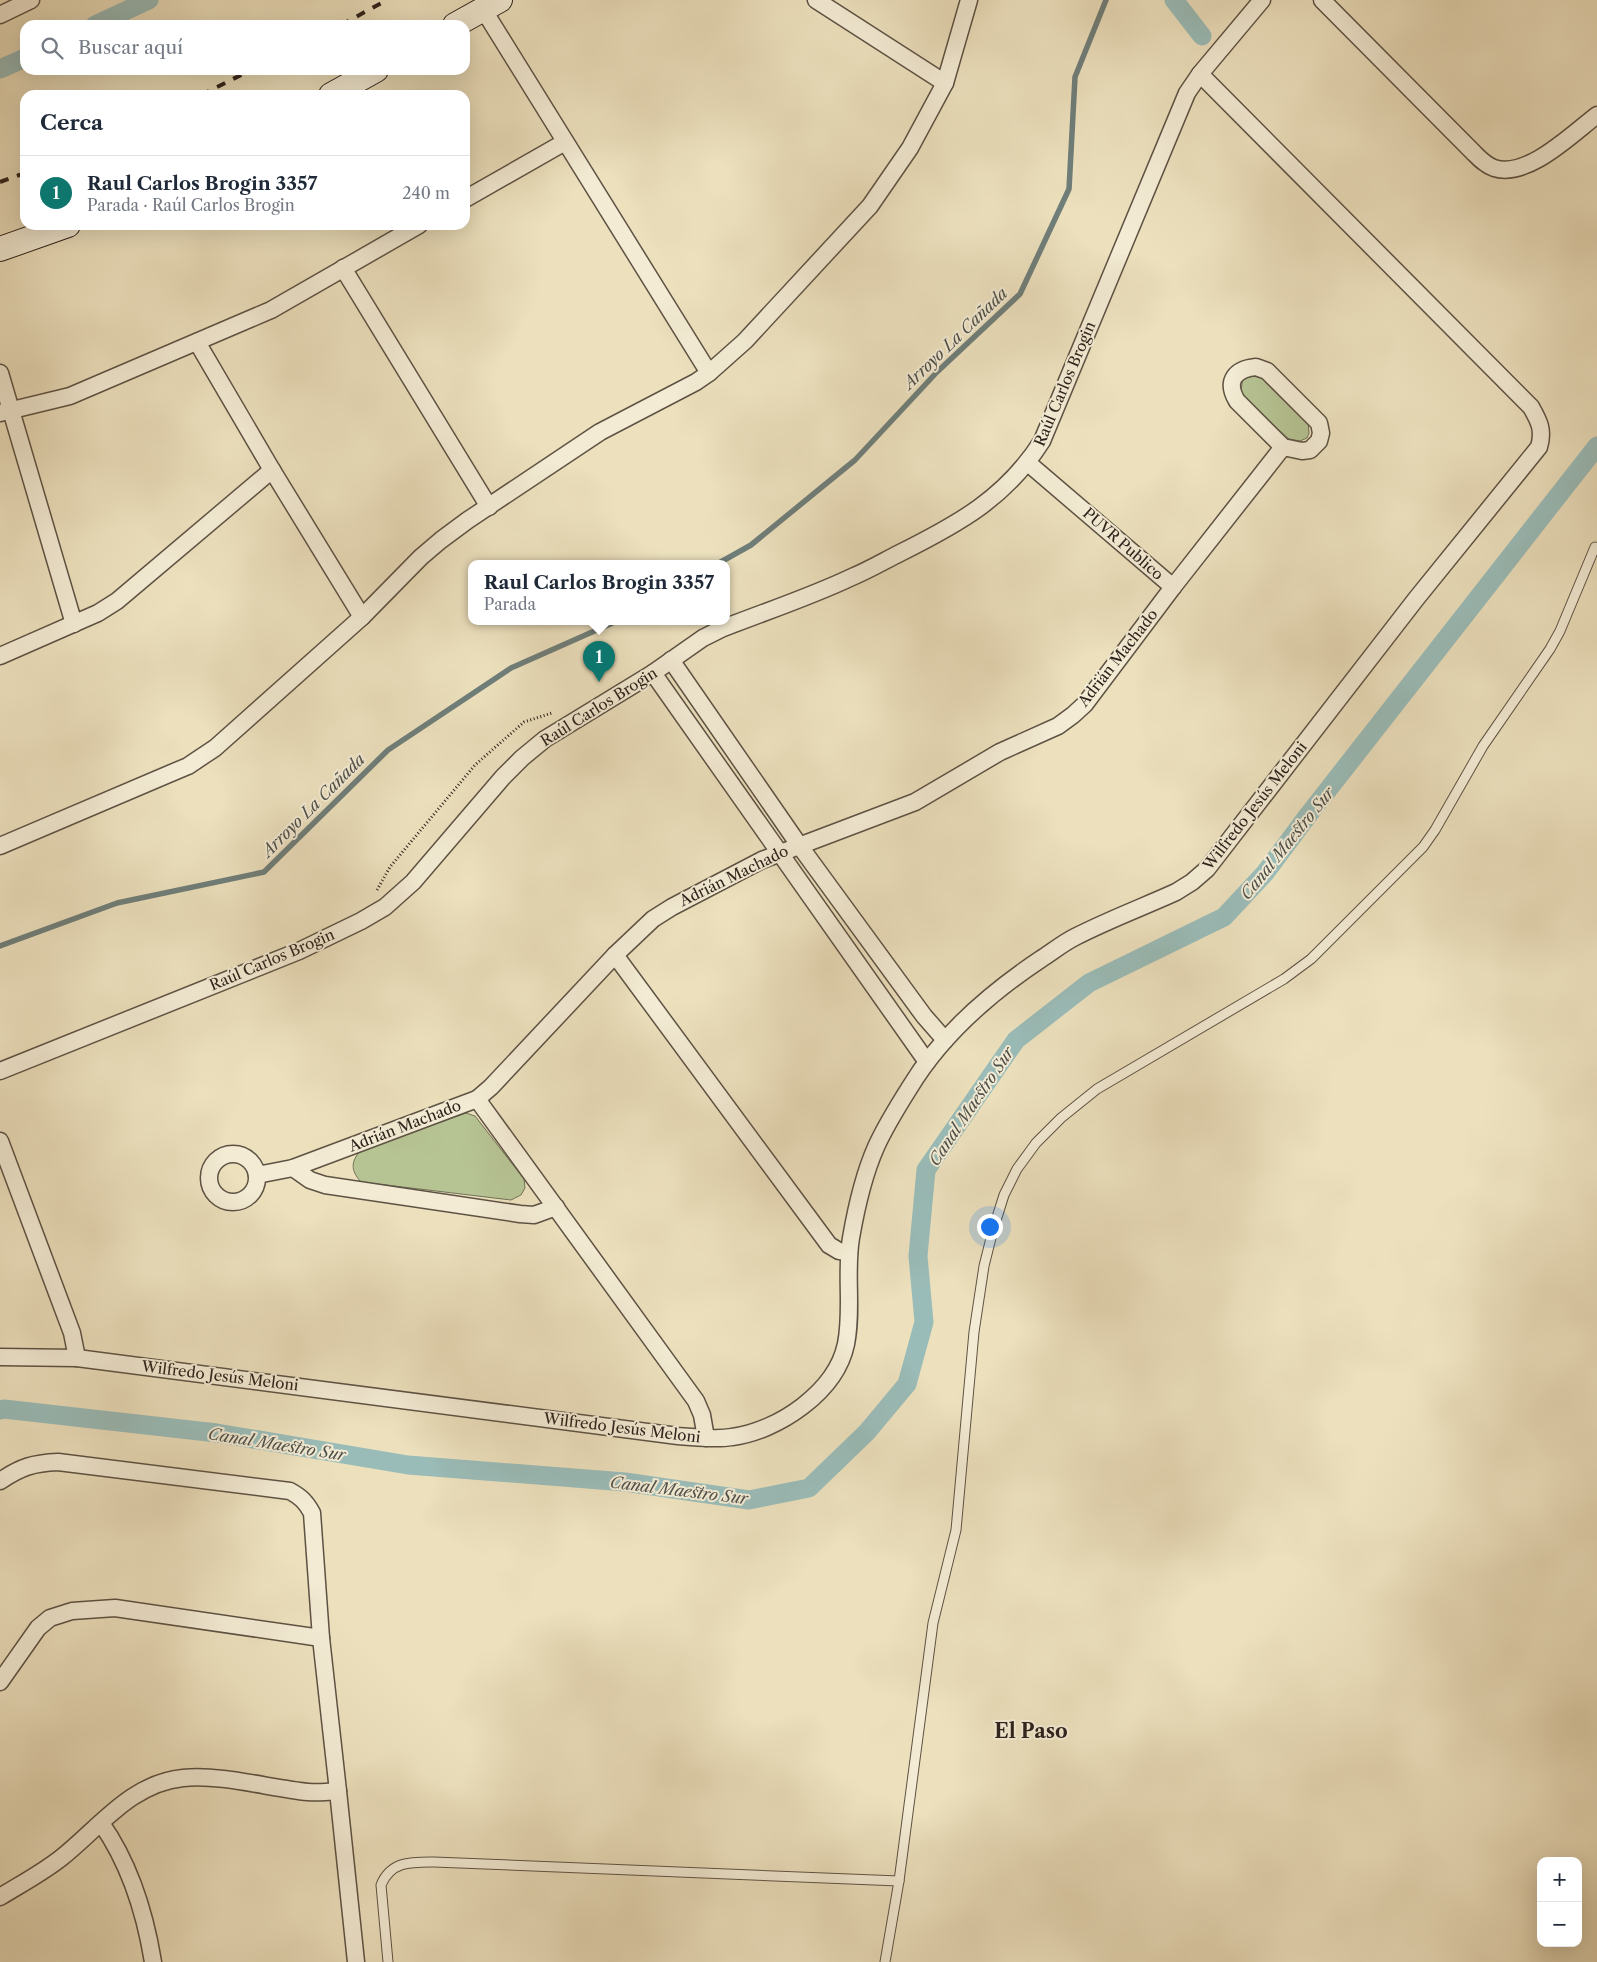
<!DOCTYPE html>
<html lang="es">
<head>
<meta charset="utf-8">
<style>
	:root { --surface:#fff; --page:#f6f6f7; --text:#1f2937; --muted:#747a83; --line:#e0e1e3; --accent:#0f766e }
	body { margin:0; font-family:"Libre Caslon Text",serif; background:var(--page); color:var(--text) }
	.controls { position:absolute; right:15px; bottom:15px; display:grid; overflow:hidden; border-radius:10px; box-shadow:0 5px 20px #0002 }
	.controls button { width:45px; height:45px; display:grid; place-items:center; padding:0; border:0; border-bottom:1px solid var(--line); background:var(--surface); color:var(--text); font:25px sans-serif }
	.you { position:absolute; left:989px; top:1226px; width:18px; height:18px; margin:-12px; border:4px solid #fff; border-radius:50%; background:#1a73e8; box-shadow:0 0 0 8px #1a73e833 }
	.badge { display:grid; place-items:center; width:32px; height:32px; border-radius:50%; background:var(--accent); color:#fff; font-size:16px; font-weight:700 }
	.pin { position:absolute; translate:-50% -41px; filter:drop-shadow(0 1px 2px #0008) }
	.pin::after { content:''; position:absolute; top:26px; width:18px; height:15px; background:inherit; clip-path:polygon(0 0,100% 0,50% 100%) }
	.popup { position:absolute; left:468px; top:560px; width:262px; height:65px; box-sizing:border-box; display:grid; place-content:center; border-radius:10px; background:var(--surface); filter:drop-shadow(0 1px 4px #0005); font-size:16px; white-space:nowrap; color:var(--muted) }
	.popup b { font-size:19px; color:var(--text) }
	.popup::after { content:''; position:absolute; left:50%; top:100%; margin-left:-10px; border:10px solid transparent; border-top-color:var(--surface) }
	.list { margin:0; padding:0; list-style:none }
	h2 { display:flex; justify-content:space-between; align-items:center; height:65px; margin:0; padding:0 20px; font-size:21px }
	h2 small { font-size:16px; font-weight:400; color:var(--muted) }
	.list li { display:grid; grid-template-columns:32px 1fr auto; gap:15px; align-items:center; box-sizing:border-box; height:75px; padding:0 20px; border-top:1px solid var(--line) }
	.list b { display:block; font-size:19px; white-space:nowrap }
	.list p { margin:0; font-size:16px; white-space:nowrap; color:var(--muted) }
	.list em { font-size:16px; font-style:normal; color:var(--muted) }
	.icon { flex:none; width:28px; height:28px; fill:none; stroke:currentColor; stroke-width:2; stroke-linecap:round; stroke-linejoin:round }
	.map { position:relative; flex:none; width:1597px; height:1962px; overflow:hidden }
	.search { position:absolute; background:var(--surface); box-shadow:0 5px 20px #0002; left:20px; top:20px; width:450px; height:55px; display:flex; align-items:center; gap:12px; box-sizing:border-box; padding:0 18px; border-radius:15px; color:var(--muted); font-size:19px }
	.panel { position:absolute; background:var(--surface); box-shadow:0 5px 20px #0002; left:20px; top:90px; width:450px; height:140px; border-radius:15px }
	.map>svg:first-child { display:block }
	.green { fill:#b6c393; stroke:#727258 }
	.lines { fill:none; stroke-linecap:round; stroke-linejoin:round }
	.stream { stroke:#6f7e7a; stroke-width:5.5 }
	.canal { stroke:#9abcb8; stroke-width:19 }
	.service-casing { stroke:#5e5244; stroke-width:11 }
	.minor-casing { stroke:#5e5244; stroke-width:19 }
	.secondary-casing { stroke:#2e221c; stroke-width:26 }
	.path { stroke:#2e221c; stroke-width:3; stroke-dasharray:1 2.5; stroke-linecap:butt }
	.service { stroke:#f3ebd4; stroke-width:9 }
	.minor { stroke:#f3ebd4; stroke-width:16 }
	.secondary { stroke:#f3ebd4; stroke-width:24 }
	.rail { stroke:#2e221c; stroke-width:4; stroke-dasharray:9 9; stroke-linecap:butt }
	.labels { text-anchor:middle; stroke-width:4; stroke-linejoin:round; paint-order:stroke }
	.street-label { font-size:15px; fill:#2e221c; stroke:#f3ebd4 }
	.water-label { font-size:16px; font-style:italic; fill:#4e504b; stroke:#f3ebd4 }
	.district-label { font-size:20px; font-weight:bold; fill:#2e221c; stroke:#f3ebd4 }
</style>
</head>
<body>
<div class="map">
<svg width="1597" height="1962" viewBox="0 0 1597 1962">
	<rect width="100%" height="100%" fill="#ece0bd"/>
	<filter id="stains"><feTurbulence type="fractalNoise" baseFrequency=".004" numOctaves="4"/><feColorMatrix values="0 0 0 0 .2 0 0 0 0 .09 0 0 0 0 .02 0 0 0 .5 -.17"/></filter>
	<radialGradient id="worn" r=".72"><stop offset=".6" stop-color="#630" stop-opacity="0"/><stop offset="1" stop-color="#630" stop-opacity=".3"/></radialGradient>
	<g class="green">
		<polygon points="1256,374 1265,377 1308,423 1309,433 1307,438 1300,441 1289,439 1244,399 1241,390 1243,378"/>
		<path d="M466,1113L475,1116L524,1179L525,1188L521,1195L511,1200L361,1182C350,1170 351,1161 361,1150Z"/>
	</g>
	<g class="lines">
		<g class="stream">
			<polyline points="719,563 751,545 855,460 937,372 1020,294 1069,189 1075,77 1106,0"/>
			<polyline points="0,946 117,903 264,872 388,750 511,668 617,621"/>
		</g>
		<g class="canal">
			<polyline points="1174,0 1202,36"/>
			<polyline points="95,25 149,0"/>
			<polyline points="0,69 25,58"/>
			<polyline points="0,1410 4,1409 217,1433 408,1465 625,1482 749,1500 809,1488 867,1432 907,1384 924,1322 918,1256 926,1170 1016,1040 1089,983 1224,917 1265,873 1309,814 1597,446"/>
		</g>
		<g class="service-casing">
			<g id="service">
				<path d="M388,1962L381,1885C391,1861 411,1862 434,1862L899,1881"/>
				<polyline points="885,1962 899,1881 933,1623 956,1530 974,1332 984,1266 993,1230 1004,1195 1017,1169 1036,1143 1061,1118 1097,1089 1284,979 1311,959 1423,847 1435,830 1483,746 1550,649 1560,631 1595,547"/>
			</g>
		</g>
		<g class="minor-casing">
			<g id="minor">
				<polyline points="816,0 945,83"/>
				<path d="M1322,0L1473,152C1479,158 1485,165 1494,168C1527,179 1572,134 1597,115"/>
				<polyline points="483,9 709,373"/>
				<polyline points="0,15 31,0"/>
				<polyline points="465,199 565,142"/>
				<polyline points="343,268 489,507"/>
				<polyline points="197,342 272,470 362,617"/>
				<path d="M1256,367L1267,371L1319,423L1321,433L1319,441L1310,450L1302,451L1283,447L1237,401C1225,381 1235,369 1256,367Z"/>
				<polyline points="0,373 74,624"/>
				<polyline points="0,413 70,396 271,310 419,225"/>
				<polyline points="1028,463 1173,587 1283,447"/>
				<polyline points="0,656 98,613 117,601 272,470"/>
				<polyline points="671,660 799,845 924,1016 945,1040"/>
				<polyline points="653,673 927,1062"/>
				<polyline points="0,846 169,774 188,766 215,748 362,617 421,557 441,540 468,520 600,432 696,382 709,373 745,341 870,206 910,148 945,83 969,0"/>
				<polyline points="615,955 829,1245 839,1251 849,1253"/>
				<path d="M0,1071L299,951L361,921L385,907L413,882L503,777L522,758L545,739L653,673L703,638L721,629C764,612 810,597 852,577C869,570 884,561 900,553C958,524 1006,498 1042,441L1187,93L1200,74L1262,0"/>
				<polyline points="477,1099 696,1401 702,1415 706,1438"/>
				<polyline points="0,1141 72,1333 77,1358"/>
				<circle cx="233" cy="1178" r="24"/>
				<polyline points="293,1168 310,1180 325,1185 520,1214 534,1215 556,1207"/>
				<polyline points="257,1175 293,1168 477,1099 491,1087 615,955 653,919 672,907 762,860 915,802 1000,752 1058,726 1073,715 1085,704 1173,587"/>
				<path d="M0,1357L77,1358L678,1436C696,1437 714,1440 732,1437C778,1431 836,1392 846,1344C853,1309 845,1273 851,1238C856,1209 864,1174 876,1147C885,1127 898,1106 910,1087C942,1034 990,993 1041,959C1052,952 1063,943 1075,937C1108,920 1143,907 1176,892L1192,882L1207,869L1416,599L1539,447C1544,430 1539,421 1531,407L1200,74"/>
				<path d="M0,1481C21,1467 33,1463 58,1462L290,1491C301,1497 306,1502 312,1513L321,1638L338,1791"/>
				<polyline points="0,1682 38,1628 50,1618 72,1611 115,1608 321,1638"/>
				<path d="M101,1823C130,1864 145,1913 153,1962"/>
				<path d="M0,1897C21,1884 42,1873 61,1858C99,1828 131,1783 183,1778C221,1774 269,1788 308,1792C317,1793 328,1792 338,1791L356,1962"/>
			</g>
		</g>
		<g class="secondary-casing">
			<g id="secondary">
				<polyline points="455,25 500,0"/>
				<polyline points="331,95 376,70"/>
				<polyline points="0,249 68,225"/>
			</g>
		</g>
		<polyline class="path" points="377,890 390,867 475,765 524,722 552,713"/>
		<use href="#service" class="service"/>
		<use href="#minor" class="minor"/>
		<use href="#secondary" class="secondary"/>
		<g class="rail">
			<polyline points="341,25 387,0"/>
			<polyline points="201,95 251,70"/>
			<polyline points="0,182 25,173"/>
		</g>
	</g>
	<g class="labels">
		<g class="street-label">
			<text transform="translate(1065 384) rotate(-67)" y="5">Raúl Carlos Brogin</text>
			<text transform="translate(1123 544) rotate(41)" y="5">PUVR Publico</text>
			<text transform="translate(1118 658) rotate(-52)" y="5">Adrián Machado</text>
			<text transform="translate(599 707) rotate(-32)" y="5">Raúl Carlos Brogin</text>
			<text transform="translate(1255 806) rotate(-52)" y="5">Wilfredo Jesús Meloni</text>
			<text transform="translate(734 876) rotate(-26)" y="5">Adrián Machado</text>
			<text transform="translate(272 960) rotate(-23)" y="5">Raúl Carlos Brogin</text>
			<text transform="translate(405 1126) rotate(-21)" y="5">Adrián Machado</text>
			<text transform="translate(220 1376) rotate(7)" y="5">Wilfredo Jesús Meloni</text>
			<text transform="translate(622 1428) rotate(7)" y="5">Wilfredo Jesús Meloni</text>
		</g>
		<g class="water-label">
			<text transform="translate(955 338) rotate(-44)" y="6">Arroyo La Cañada</text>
			<text transform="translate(313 805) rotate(-45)" y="6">Arroyo La Cañada</text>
			<text transform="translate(1287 843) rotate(-51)" y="6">Canal Maestro Sur</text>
			<text transform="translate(971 1106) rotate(-56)" y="6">Canal Maestro Sur</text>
			<text transform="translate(277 1444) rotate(9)" y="6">Canal Maestro Sur</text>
			<text transform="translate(679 1490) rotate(7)" y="6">Canal Maestro Sur</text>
		</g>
		<g class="district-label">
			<text x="1031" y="1738">El Paso</text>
		</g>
	</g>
	<rect width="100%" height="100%" filter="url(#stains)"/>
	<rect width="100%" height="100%" fill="url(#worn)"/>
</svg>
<div class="controls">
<button>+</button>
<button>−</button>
</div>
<div class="you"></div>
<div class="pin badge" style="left:599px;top:682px">1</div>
<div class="popup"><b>Raul Carlos Brogin 3357</b>Parada</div>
<div class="search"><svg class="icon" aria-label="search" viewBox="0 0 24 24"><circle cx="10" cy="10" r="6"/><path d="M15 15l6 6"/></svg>Buscar aquí</div>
<section class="panel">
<h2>Cerca<small></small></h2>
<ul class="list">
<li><span class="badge">1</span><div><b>Raul Carlos Brogin 3357</b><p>Parada · Raúl Carlos Brogin</p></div><em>240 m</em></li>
</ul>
</section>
</div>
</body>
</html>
